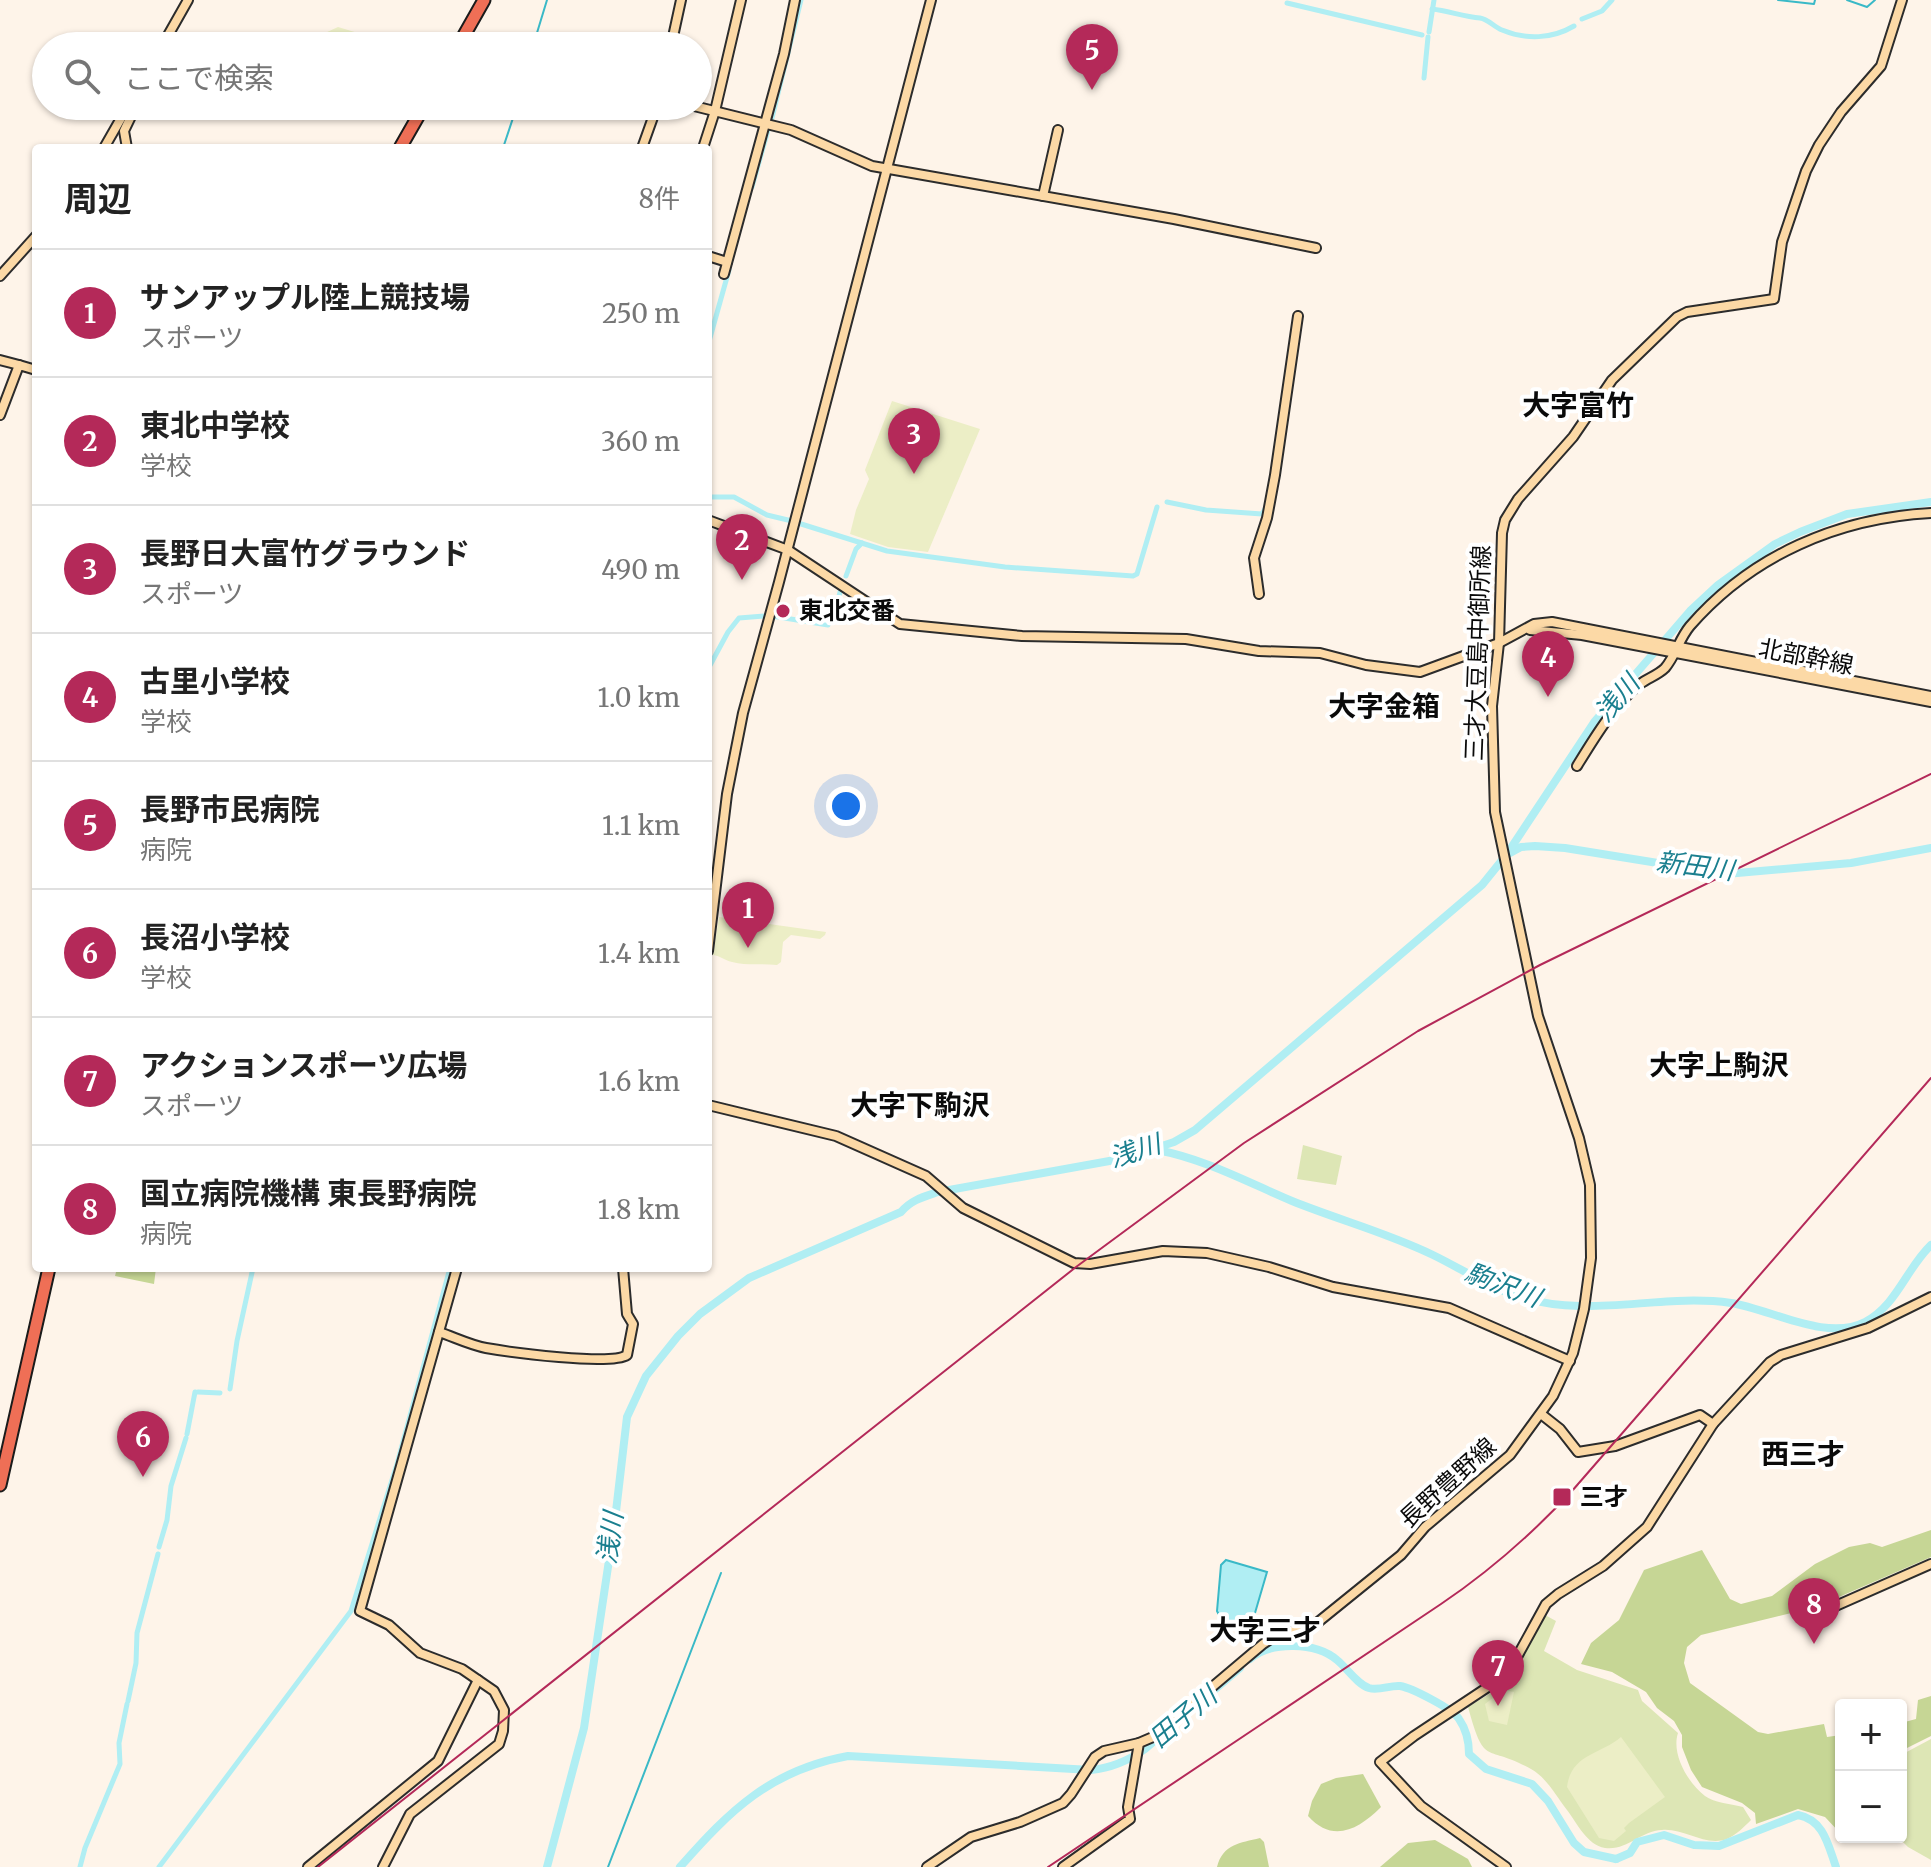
<!DOCTYPE html>
<html lang="ja">
<head>
<meta charset="utf-8">
<style>
	:root { --surface:#fff; --page:#f6f6f6; --text:#222; --muted:#767676; --line:#e0e0e0; --accent:#b42959 }
	body { margin:0; font-family:Merriweather,"Noto Sans JP",serif; background:var(--page); color:var(--text) }
	.controls { position:absolute; right:24px; bottom:24px; display:grid; overflow:hidden; border-radius:8px; box-shadow:0 2px 6px #0004 }
	.controls button { width:72px; height:72px; display:grid; place-items:center; padding:0; border:0; border-bottom:2px solid var(--line); background:var(--surface); color:var(--text); font:40px sans-serif }
	.you { position:absolute; left:846px; top:806px; width:28px; height:28px; margin:-20px; border:6px solid #fff; border-radius:50%; background:#1a73e8; box-shadow:0 0 0 12px #1a73e833 }
	.badge { display:grid; place-items:center; width:52px; height:52px; border-radius:50%; background:var(--accent); color:#fff; font-size:26px; font-weight:700 }
	.pin { position:absolute; translate:-50% -66px; filter:drop-shadow(0 2px 4px #0008) }
	.pin::after { content:''; position:absolute; top:42px; width:28px; height:24px; background:inherit; clip-path:polygon(0 0,100% 0,50% 100%) }
	.list { margin:0; padding:0; list-style:none }
	h2 { display:flex; justify-content:space-between; align-items:center; height:104px; margin:0; padding:0 32px; font-size:34px }
	h2 small { font-size:26px; font-weight:400; color:var(--muted) }
	.list li { display:grid; grid-template-columns:52px 1fr auto; gap:24px; align-items:center; box-sizing:border-box; height:128px; padding:0 32px; border-top:2px solid var(--line) }
	.list b { display:block; font-size:30px; white-space:nowrap }
	.list p { margin:0; font-size:26px; white-space:nowrap; color:var(--muted) }
	.list em { font-size:26px; font-style:normal; color:var(--muted) }
	.icon { flex:none; width:44px; height:44px; fill:none; stroke:currentColor; stroke-width:2; stroke-linecap:round; stroke-linejoin:round }
	.map { position:relative; flex:none; width:1931px; height:1867px; overflow:hidden }
	.search { position:absolute; background:var(--surface); box-shadow:0 2px 6px #0004; left:32px; top:32px; width:680px; height:88px; display:flex; align-items:center; gap:20px; box-sizing:border-box; padding:0 28px; border-radius:44px; color:var(--muted); font-size:30px }
	.panel { position:absolute; background:var(--surface); box-shadow:0 2px 6px #0004; left:32px; top:144px; width:680px; height:1128px; border-radius:8px }
	.map>svg:first-child { display:block }
	.green { fill:#dde6b5 }
	.forest { fill:#c6d695 }
	.pitch { fill:#eceec6 }
	.water { fill:#b0eef3; stroke:#3ab9c7; stroke-width:2 }
	.lines { fill:none; stroke-linecap:round; stroke-linejoin:round }
	.stream { stroke:#3ab9c7; stroke-width:2 }
	.canal { stroke:#b0eef3; stroke-width:5 }
	.river { stroke:#b0eef3; stroke-width:8 }
	.secondary-casing { stroke:#2c2c2c; stroke-width:12 }
	.highway-casing { stroke:#1b1b1b; stroke-width:15 }
	.secondary { stroke:#fcd9a6; stroke-width:8 }
	.highway { stroke:#ef6f56; stroke-width:11 }
	.rail { stroke:#b42959; stroke-width:2 }
	.poi-dot { fill:#b42959; stroke:#fff; stroke-width:3 }
	.labels { text-anchor:middle; stroke-width:8; stroke-linejoin:round; paint-order:stroke }
	.poi-label { font-size:24px; font-weight:bold; fill:#0a0a0a; stroke:#fff; text-anchor:start }
	.street-label { font-size:24px; fill:#0a0a0a; stroke:#fff }
	.water-label { font-size:26px; font-style:italic; fill:#1a7f8f; stroke:#fff }
	.quarter-label { font-size:28px; font-weight:bold; fill:#0a0a0a; stroke:#fff }
</style>
</head>
<body>
<div class="map">
<svg width="1931" height="1867" viewBox="0 0 1931 1867">
	<rect width="100%" height="100%" fill="#fef4e9"/>
	<g class="green">
		<polygon points="1303,1145 1342,1156 1336,1185 1297,1179"/>
		<path d="M1545,1615L1556,1621L1544,1651L1577,1670L1638,1690L1642,1701L1678,1733C1671,1754 1688,1783 1705,1796C1714,1803 1732,1804 1743,1807L1751,1820C1744,1827 1736,1835 1727,1839C1705,1847 1684,1828 1662,1830C1640,1831 1627,1851 1605,1848C1587,1845 1577,1823 1567,1810C1556,1796 1547,1778 1531,1769C1485,1743 1485,1769 1468,1707L1491,1693L1517,1668Z"/>
		<polygon points="1931,1739 1931,1860 1908,1847 1898,1837 1901,1837 1901,1755"/>
	</g>
	<g class="forest">
		<polygon points="117,1268 156,1268 154,1284 115,1276"/>
		<polygon points="1931,1530 1931,1557 1816,1607 1701,1635 1687,1647 1684,1663 1690,1683 1758,1732 1768,1734 1824,1724 1827,1737 1841,1735 1841,1834 1825,1817 1798,1809 1756,1824 1755,1813 1742,1803 1702,1787 1691,1770 1682,1747 1682,1735 1674,1721 1657,1708 1646,1692 1612,1672 1581,1664 1591,1643 1619,1620 1644,1570 1702,1550 1730,1599 1741,1604 1772,1596 1815,1564 1849,1547 1870,1543 1882,1547"/>
		<polygon points="1931,1696 1931,1736 1901,1751 1901,1723 1916,1719 1918,1700"/>
		<path d="M1363,1774L1381,1807C1359,1829 1333,1844 1308,1816L1312,1801L1321,1784L1336,1778Z"/>
		<path d="M1260,1838L1264,1842L1269,1867H1217C1223,1844 1240,1843 1260,1838Z"/>
		<polygon points="1435,1840 1468,1859 1472,1867 1380,1867 1408,1843"/>
	</g>
	<g class="pitch">
		<polygon points="338,27 401,46 414,46 322,46 325,33"/>
		<polygon points="892,401 980,429 928,552 888,547 850,534 856,510 869,479 865,470"/>
		<path d="M719,917L826,932L825,935L820,939L791,935L783,942L781,962L777,965C762,963 748,966 732,962C724,960 721,956 713,955Z"/>
		<polygon points="1503,1690 1514,1692 1507,1725 1489,1721 1485,1704"/>
		<path d="M1621,1737L1665,1797L1629,1823L1624,1828L1626,1831L1614,1841L1599,1838L1567,1787C1571,1754 1600,1755 1621,1737Z"/>
	</g>
	<polygon class="water" points="1226,1560 1267,1572 1250,1630 1223,1623 1217,1611 1221,1565"/>
	<g class="lines">
		<g class="stream">
			<polyline points="1778,0 1814,4 1815,0"/>
			<polyline points="1847,0 1867,7 1875,0"/>
			<polyline points="533,46 547,0"/>
			<polyline points="503,148 517,106"/>
			<polyline points="608,1867 721,1573"/>
		</g>
		<g class="canal">
			<polyline points="1287,3 1422,35"/>
			<path d="M1432,9C1449,11 1464,17 1480,18C1488,19 1494,27 1502,30C1526,40 1552,39 1574,26"/>
			<polyline points="1582,19 1602,11 1612,0"/>
			<polyline points="1429,32 1434,0"/>
			<polyline points="1424,78 1428,37"/>
			<polyline points="772,118 801,0"/>
			<polyline points="752,187 768,130"/>
			<polyline points="708,345 729,270"/>
			<polyline points="708,497 734,497 767,515 792,521"/>
			<polyline points="1167,502 1206,510 1262,514 1265,509"/>
			<polyline points="798,523 887,551 1005,567 1133,576 1137,574 1157,507"/>
			<polyline points="846,576 856,549 862,543"/>
			<polyline points="772,616 828,625"/>
			<polyline points="833,621 841,588"/>
			<polyline points="708,669 728,632 739,618 765,616"/>
			<polyline points="230,1389 237,1341 253,1268"/>
			<polyline points="198,1392 220,1393"/>
			<polyline points="187,1434 195,1392"/>
			<polyline points="159,1547 167,1520 171,1486 186,1438"/>
			<polyline points="128,1701 136,1663 137,1633 158,1554"/>
			<polyline points="80,1867 85,1848 120,1764 119,1743 127,1704"/>
			<polyline points="159,1867 351,1611 397,1464 450,1268"/>
		</g>
		<g class="river">
			<polyline points="1510,853 1521,847 1535,846 1565,848 1726,874 1851,863 1931,848"/>
			<path d="M1157,1150C1205,1159 1247,1182 1292,1201C1339,1220 1388,1233 1433,1255C1462,1269 1490,1288 1520,1297C1590,1319 1660,1293 1731,1303C1771,1309 1826,1342 1865,1322C1897,1305 1906,1269 1931,1245"/>
			<path d="M1250,1659C1271,1641 1316,1642 1337,1660C1347,1668 1357,1684 1369,1688C1379,1691 1390,1685 1400,1686C1412,1688 1453,1709 1459,1719C1466,1729 1469,1741 1469,1754L1486,1769L1532,1784L1548,1801L1574,1843L1584,1852L1616,1859"/>
			<path d="M1616,1859L1630,1853L1637,1842L1664,1835L1694,1845L1719,1846L1798,1815C1824,1820 1828,1845 1836,1867"/>
			<path d="M547,1867L584,1728L615,1520L627,1417L646,1376L678,1336L700,1314L749,1278L901,1212C911,1200 923,1197 938,1192L1126,1158L1174,1142L1195,1130L1482,885L1507,854L1595,721L1690,611L1718,585L1775,544L1800,532L1847,514L1931,502"/>
			<path d="M680,1867C730,1810 771,1770 848,1756L1091,1770C1112,1768 1128,1761 1145,1749L1240,1668"/>
		</g>
		<g class="secondary-casing">
			<g id="secondary">
				<polyline points="162,46 188,0"/>
				<polyline points="671,46 681,0"/>
				<polyline points="694,106 791,130 872,166 1174,219 1316,248"/>
				<polyline points="104,148 128,106"/>
				<polyline points="127,148 124,131 136,106"/>
				<polyline points="642,148 657,106"/>
				<polyline points="703,148 715,111 741,0"/>
				<polyline points="1043,196 1058,130"/>
				<polyline points="708,256 727,262"/>
				<polyline points="724,274 784,54 795,0"/>
				<polyline points="0,276 36,236"/>
				<polyline points="0,360 19,365"/>
				<polyline points="0,415 19,365 36,370"/>
				<polyline points="708,520 788,550 900,624 1022,636 1186,639 1259,651 1320,653 1366,665 1420,672 1499,643 1534,624 1552,622 1931,696"/>
				<polyline points="1259,594 1254,558 1267,518 1275,475 1298,316"/>
				<polyline points="1530,630 1582,635 1931,702"/>
				<path d="M1577,766C1593,740 1615,703 1640,684C1648,678 1658,675 1665,668C1676,655 1679,639 1690,626C1752,555 1838,518 1931,513"/>
				<polyline points="708,951 727,794 743,713 779,582 931,0"/>
				<polyline points="708,1105 836,1136 926,1176 963,1208 1074,1263 1090,1264 1163,1251 1207,1253 1269,1267 1333,1287 1449,1308 1570,1361"/>
				<path d="M439,1332C454,1337 470,1345 486,1348C509,1352 611,1366 627,1355L633,1324L627,1314L623,1268"/>
				<polyline points="1541,1414 1560,1429 1578,1452 1615,1446 1700,1415 1713,1424 1770,1362 1781,1355 1868,1328 1931,1297"/>
				<polyline points="1831,1608 1931,1564"/>
				<polyline points="308,1867 438,1761 478,1680"/>
				<polyline points="383,1867 410,1814 499,1744 503,1731 504,1710 494,1691 462,1669 420,1653 389,1625 360,1611 457,1268"/>
				<polyline points="927,1867 971,1837 1020,1822 1063,1803 1071,1794 1095,1757 1104,1751 1139,1743"/>
				<polyline points="1063,1867 1130,1819 1128,1807 1139,1743 1153,1737 1263,1644 1280,1633 1312,1627 1401,1555 1425,1527 1510,1455 1553,1396 1573,1353 1584,1309 1591,1258 1590,1185 1579,1138 1538,1016 1495,812 1492,706 1499,643 1502,533 1505,520 1518,499 1573,437 1612,380 1677,317 1687,312 1774,299 1782,242 1806,171 1819,145 1841,112 1881,66 1902,0"/>
				<polyline points="1506,1867 1421,1806 1380,1762 1414,1736 1500,1679 1518,1655 1546,1604 1558,1594 1603,1566 1647,1527 1713,1424"/>
			</g>
		</g>
		<g class="highway-casing">
			<g id="highway">
				<polyline points="458,46 484,0"/>
				<polyline points="400,148 424,106"/>
				<polyline points="0,1485 49,1268"/>
			</g>
		</g>
		<use href="#secondary" class="secondary"/>
		<use href="#highway" class="highway"/>
		<g class="rail">
			<polyline points="318,1867 1076,1267 1244,1143 1418,1031 1540,965 1931,774"/>
			<path d="M1048,1867L1441,1604C1490,1571 1532,1534 1572,1491L1931,1078"/>
		</g>
	</g>
	<g class="poi-dot">
		<circle cx="783" cy="611" r="8"/>
		<rect x="1552" y="1487" width="20" height="20" rx="4"/>
	</g>
	<g class="labels">
		<g class="poi-label">
			<text x="799" y="619">東北交番</text>
			<text x="1580" y="1505">三才</text>
		</g>
		<g class="street-label">
			<text transform="translate(1478 653) rotate(-88)" y="8">三才大豆島中御所線</text>
			<text transform="translate(1806 657) rotate(11)" y="8">北部幹線</text>
			<text transform="translate(1448 1483) rotate(-42)" y="8">長野豊野線</text>
		</g>
		<g class="water-label">
			<text transform="translate(1617 698) rotate(-49)" y="9">浅川</text>
			<text transform="translate(1695 866) rotate(7)" y="9">新田川</text>
			<text transform="translate(1135 1151) rotate(-18)" y="9">浅川</text>
			<text transform="translate(1503 1285) rotate(21)" y="9">駒沢川</text>
			<text transform="translate(610 1538) rotate(-82)" y="9">浅川</text>
			<text transform="translate(1183 1717) rotate(-40)" y="9">田子川</text>
		</g>
		<g class="quarter-label">
			<text x="1578" y="415">大字富竹</text>
			<text x="1384" y="716">大字金箱</text>
			<text x="1719" y="1075">大字上駒沢</text>
			<text x="920" y="1115">大字下駒沢</text>
			<text x="1803" y="1464">西三才</text>
			<text x="1265" y="1640">大字三才</text>
		</g>
	</g>
</svg>
<div class="controls">
<button>+</button>
<button>−</button>
</div>
<div class="you"></div>
<div class="pin badge" style="left:748px;top:948px">1</div>
<div class="pin badge" style="left:742px;top:580px">2</div>
<div class="pin badge" style="left:914px;top:474px">3</div>
<div class="pin badge" style="left:1548px;top:697px">4</div>
<div class="pin badge" style="left:1092px;top:90px">5</div>
<div class="pin badge" style="left:143px;top:1477px">6</div>
<div class="pin badge" style="left:1498px;top:1706px">7</div>
<div class="pin badge" style="left:1814px;top:1644px">8</div>
<div class="search"><svg class="icon" aria-label="search" viewBox="0 0 24 24"><circle cx="10" cy="10" r="6"/><path d="M15 15l6 6"/></svg>ここで検索</div>
<section class="panel">
<h2>周辺<small>8件</small></h2>
<ul class="list">
<li><span class="badge">1</span><div><b>サンアップル陸上競技場</b><p>スポーツ</p></div><em>250 m</em></li>
<li><span class="badge">2</span><div><b>東北中学校</b><p>学校</p></div><em>360 m</em></li>
<li><span class="badge">3</span><div><b>長野日大富竹グラウンド</b><p>スポーツ</p></div><em>490 m</em></li>
<li><span class="badge">4</span><div><b>古里小学校</b><p>学校</p></div><em>1.0 km</em></li>
<li><span class="badge">5</span><div><b>長野市民病院</b><p>病院</p></div><em>1.1 km</em></li>
<li><span class="badge">6</span><div><b>長沼小学校</b><p>学校</p></div><em>1.4 km</em></li>
<li><span class="badge">7</span><div><b>アクションスポーツ広場</b><p>スポーツ</p></div><em>1.6 km</em></li>
<li><span class="badge">8</span><div><b>国立病院機構 東長野病院</b><p>病院</p></div><em>1.8 km</em></li>
</ul>
</section>
</div>
</body>
</html>
